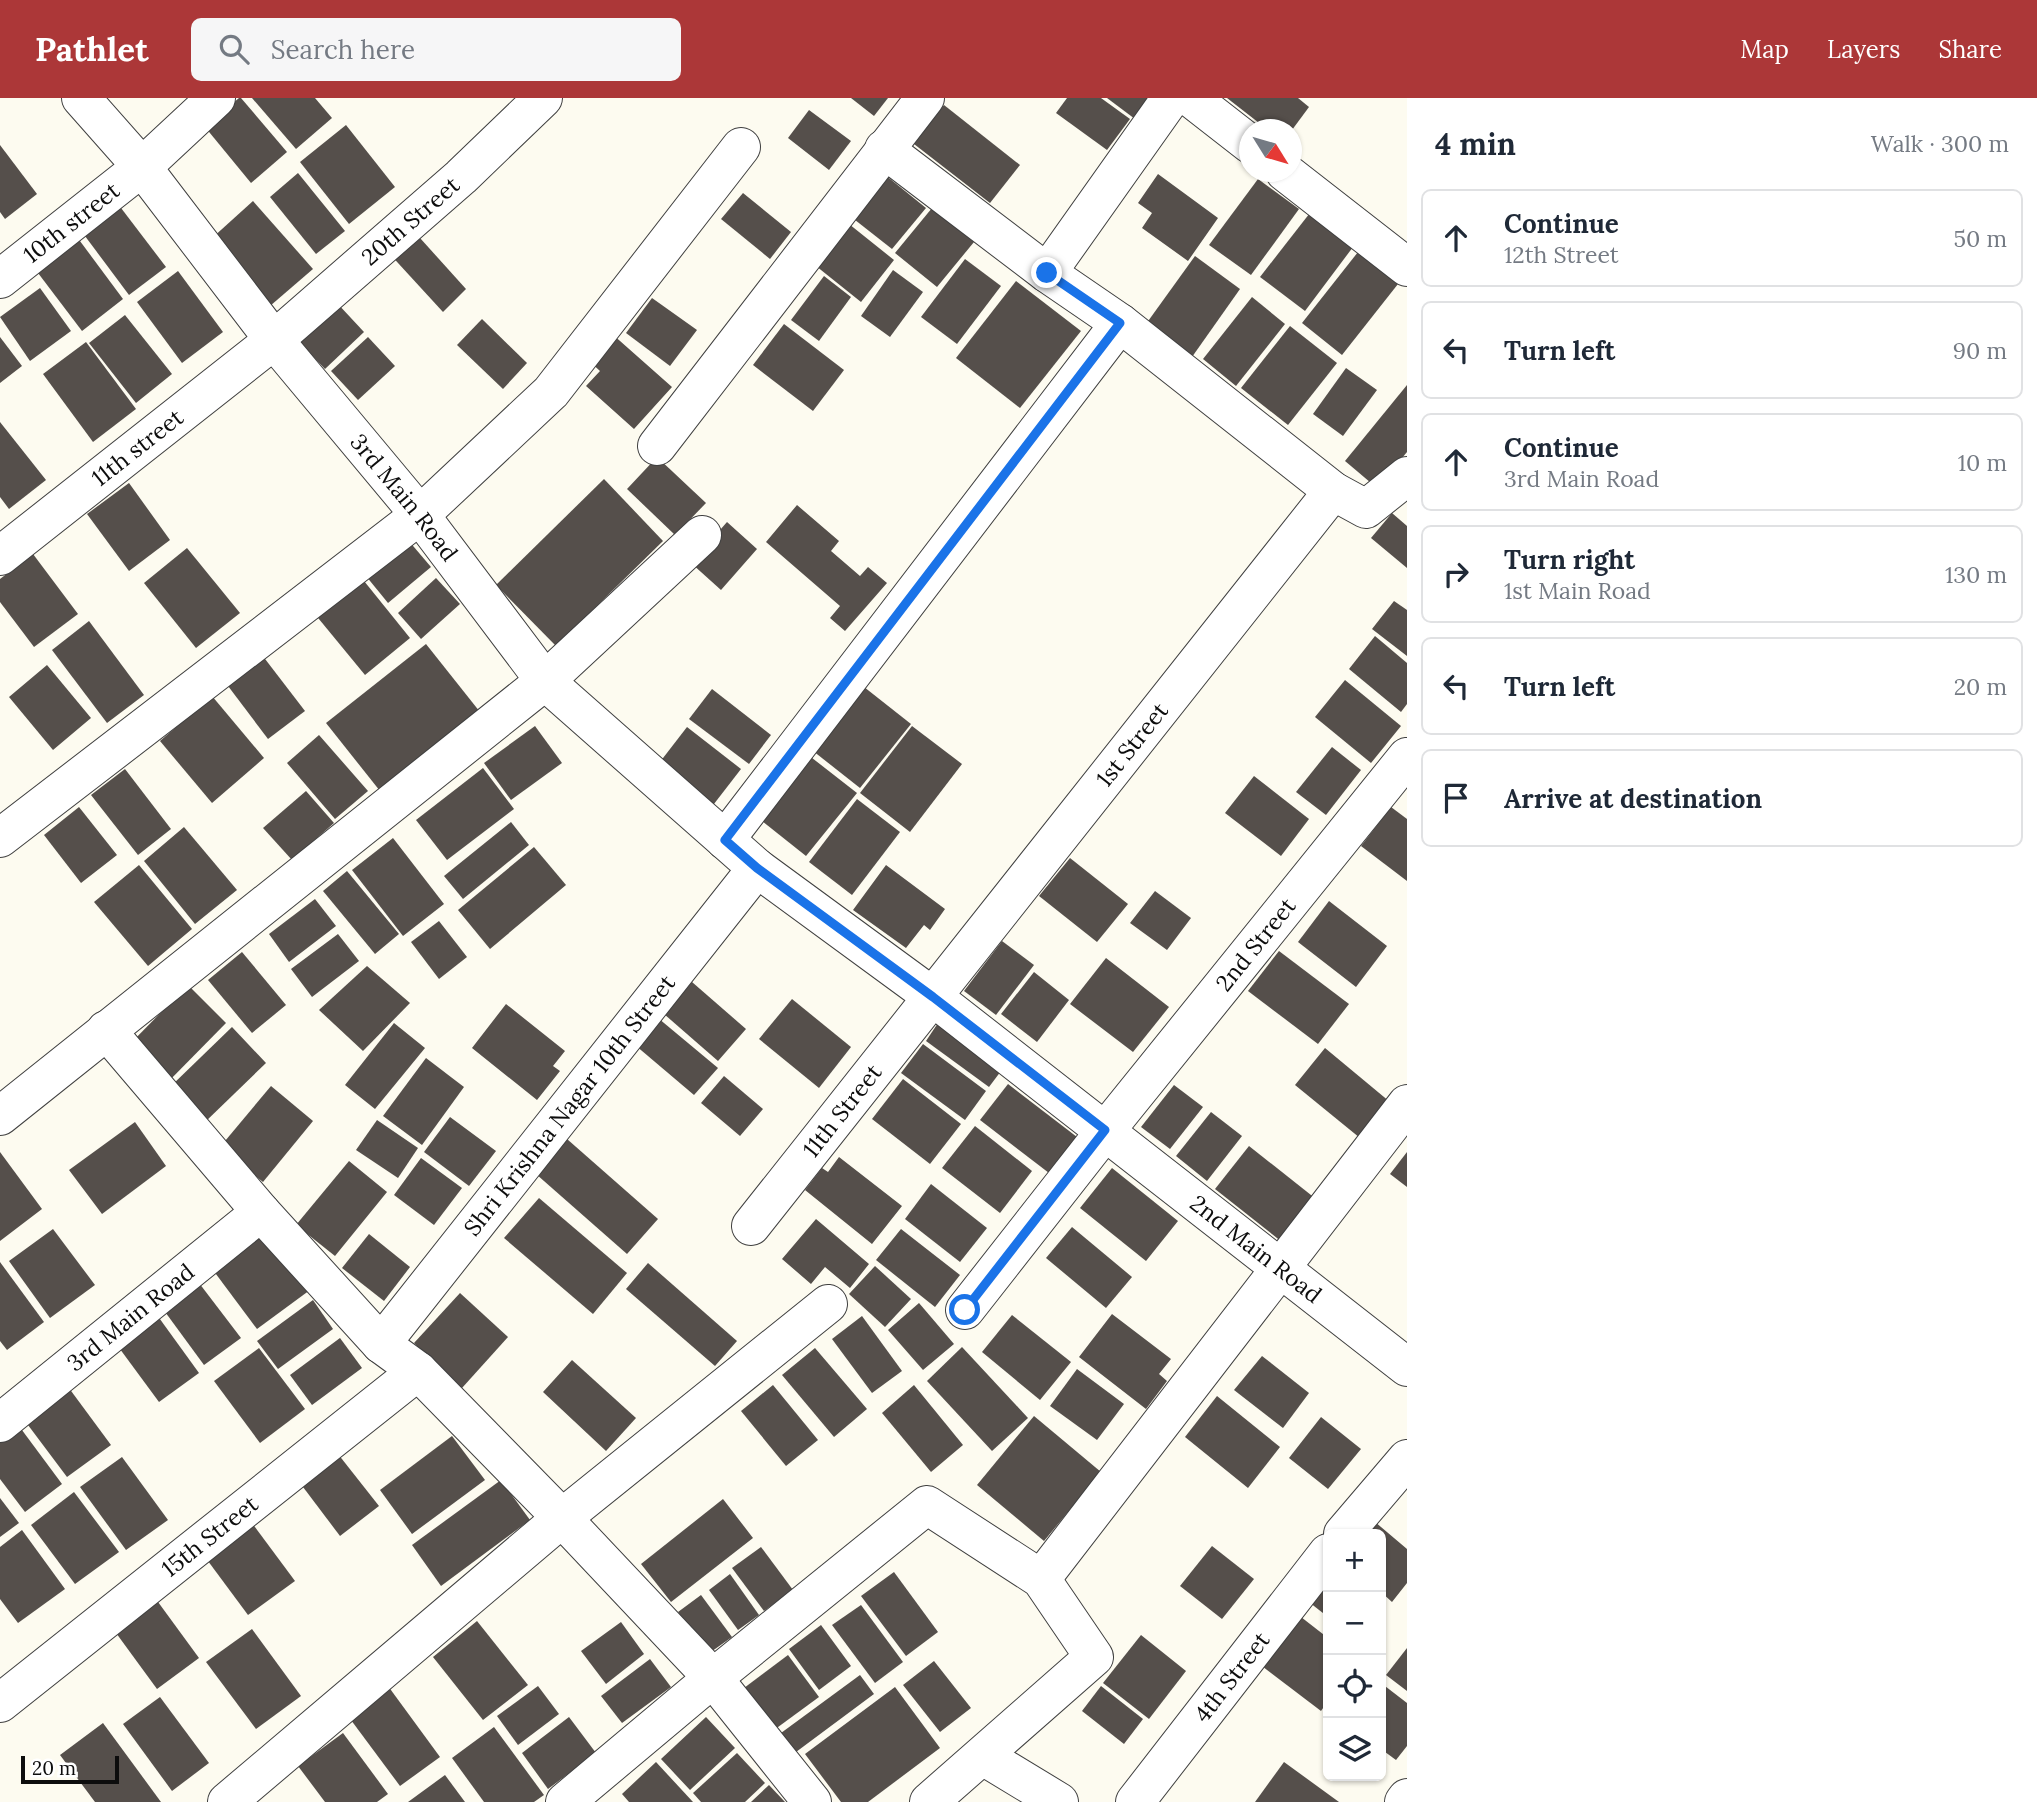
<!DOCTYPE html>
<html lang="en">
<head>
<meta charset="utf-8">
<style>
	:root { --surface:#fff; --page:#f6f6f7; --text:#1f2937; --muted:#747a83; --line:#e0e1e3; --accent:#ac3738 }
	body { margin:0; font-family:Lora,serif; background:var(--page); color:var(--text) }
	.controls { position:absolute; right:21px; bottom:21px; display:grid; overflow:hidden; border-radius:10px; box-shadow:0 2px 5px #0004 }
	.controls button { width:63px; height:63px; display:grid; place-items:center; padding:0; border:0; border-bottom:2px solid var(--line); background:var(--surface); color:var(--text); font:35px sans-serif }
	.compass { position:absolute; left:1239px; top:21px; width:63px; height:63px; border-radius:50%; background:var(--surface); box-shadow:0 2px 5px #0004; rotate:127deg }
	.scale { position:absolute; left:21px; bottom:18px; width:98px; box-sizing:border-box; padding-left:7px; border:4px solid #0d0d0d; border-top:0; font-size:19px; line-height:24px; white-space:nowrap; color:#0d0d0d; -webkit-text-stroke:5px #fff; paint-order:stroke }
	.stop { position:absolute; width:21px; height:21px; margin:-16px; border:5px solid #1a73e8; border-radius:50%; background:#fff }
	.stop.end { background:#1a73e8; border-color:#fff; box-shadow:0 2px 7px #0008 }
	.list { margin:0; padding:0; list-style:none }
	h2 { display:flex; justify-content:space-between; align-items:center; height:91px; margin:0; padding:0 28px; font-size:30px }
	h2 small { font-size:23px; font-weight:400; color:var(--muted) }
	.list li { display:grid; grid-template-columns:46px 1fr auto; gap:21px; align-items:center; box-sizing:border-box; height:98px; margin:0 14px 14px; padding:0 14px; border:2px solid var(--line); border-radius:10px }
	.list b { display:block; font-size:26px; white-space:nowrap }
	.list p { margin:0; font-size:23px; white-space:nowrap; color:var(--muted) }
	.list em { font-size:23px; font-style:normal; color:var(--muted) }
	.icon { flex:none; width:38px; height:38px; fill:none; stroke:currentColor; stroke-width:2; stroke-linecap:round; stroke-linejoin:round }
	.map { position:relative; flex:none; width:1407px; height:1704px; overflow:hidden }
	header { display:flex; align-items:center; gap:42px; box-sizing:border-box; height:98px; padding:0 35px; background:var(--accent); color:#fff }
	header strong { font-size:33px }
	nav { display:flex; gap:38px; margin-inline-start:auto; font-size:24px }
	.search { width:490px; height:63px; background:var(--page); display:flex; align-items:center; gap:18px; box-sizing:border-box; padding:0 24px; border-radius:10px; color:var(--muted); font-size:26px }
	main { display:flex }
	aside { flex:1; background:var(--surface) }
	.map>svg:first-child { display:block }
	.building { fill:#554f4b }
	.lines { fill:none; stroke-linecap:round; stroke-linejoin:round }
	.minor-casing { stroke:#404040; stroke-width:40 }
	.minor { stroke:#fff; stroke-width:38 }
	.route { stroke:#1a73e8; stroke-width:9 }
	.labels { text-anchor:middle; stroke-width:7; stroke-linejoin:round; paint-order:stroke }
	.street-label { font-size:23px; fill:#0d0d0d; stroke:#fff }
</style>
</head>
<body>
<header>
<strong>Pathlet</strong>
<div class="search"><svg class="icon" aria-label="search" viewBox="0 0 24 24"><circle cx="10" cy="10" r="6"/><path d="M15 15l6 6"/></svg>Search here</div>
<nav><a>Map</a><a>Layers</a><a>Share</a></nav>
</header>
<main>
<div class="map">
<svg width="1407" height="1704" viewBox="0 0 1407 1704">
	<rect width="100%" height="100%" fill="#fdfbf0"/>
	<g class="building">
		<polygon points="239,0 241,0 287,54 251,85 205,29"/>
		<polygon points="252,0 315,0 332,20 296,51"/>
		<polygon points="851,0 888,0 874,18"/>
		<polygon points="1067,0 1101,0 1130,21 1107,52 1056,15"/>
		<polygon points="1107,0 1151,0 1135,21"/>
		<polygon points="1227,0 1298,0 1309,9 1292,32 1268,32"/>
		<polygon points="944,7 1020,67 990,105 914,46"/>
		<polygon points="809,12 851,43 829,72 788,40"/>
		<polygon points="346,27 395,89 349,126 300,64"/>
		<polygon points="0,47 37,96 5,121 0,114"/>
		<polygon points="298,75 345,133 316,156 270,99"/>
		<polygon points="884,76 926,110 892,151 850,118"/>
		<polygon points="1158,76 1218,120 1188,163 1142,130 1152,115 1138,105"/>
		<polygon points="1258,81 1299,111 1251,177 1209,147"/>
		<polygon points="743,95 791,134 770,161 721,121"/>
		<polygon points="253,103 313,171 270,208 211,141"/>
		<polygon points="118,106 166,169 129,197 82,134"/>
		<polygon points="932,110 974,144 937,189 895,155"/>
		<polygon points="1313,111 1356,145 1305,213 1260,179"/>
		<polygon points="849,126 894,162 861,204 816,168"/>
		<polygon points="411,130 466,191 443,214 387,153"/>
		<polygon points="77,139 123,201 82,233 35,171"/>
		<polygon points="1358,154 1398,186 1342,257 1302,225"/>
		<polygon points="1195,158 1240,191 1192,259 1146,226"/>
		<polygon points="965,161 1001,188 957,246 921,219"/>
		<polygon points="893,172 923,194 890,239 861,218"/>
		<polygon points="178,173 223,234 182,265 137,204"/>
		<polygon points="824,178 851,199 819,243 791,222"/>
		<polygon points="1016,183 1081,233 1020,310 956,260"/>
		<polygon points="40,190 71,233 30,263 0,219"/>
		<polygon points="1252,199 1285,226 1236,288 1203,261"/>
		<polygon points="652,200 697,232 670,268 626,235"/>
		<polygon points="337,205 364,234 325,271 298,243"/>
		<polygon points="125,217 172,276 136,305 89,245"/>
		<polygon points="482,221 527,265 503,291 457,247"/>
		<polygon points="784,226 844,272 813,313 753,267"/>
		<polygon points="1290,228 1337,265 1288,327 1241,290"/>
		<polygon points="611,235 672,289 634,331 586,288 600,273 588,262"/>
		<polygon points="0,239 22,268 0,285"/>
		<polygon points="368,239 395,268 358,302 331,273"/>
		<polygon points="86,244 136,311 93,344 43,276"/>
		<polygon points="1346,270 1377,292 1343,338 1313,316"/>
		<polygon points="1407,287 1407,354 1377,390 1345,363"/>
		<polygon points="0,324 46,382 9,411 0,399"/>
		<polygon points="657,359 706,405 675,437 627,391"/>
		<polygon points="604,381 663,443 556,548 496,487"/>
		<polygon points="129,385 170,442 129,473 87,416"/>
		<polygon points="797,407 839,443 831,453 860,478 868,469 887,485 845,533 830,520 840,508 766,444"/>
		<polygon points="1392,415 1407,428 1407,470 1371,440"/>
		<polygon points="727,424 757,451 721,492 691,465"/>
		<polygon points="408,442 431,469 388,505 366,478"/>
		<polygon points="187,450 240,515 196,550 144,485"/>
		<polygon points="33,456 78,516 34,549 0,504 0,481"/>
		<polygon points="360,478 410,540 365,577 314,515"/>
		<polygon points="436,480 460,506 421,541 398,515"/>
		<polygon points="1394,503 1407,512 1407,558 1372,531"/>
		<polygon points="89,523 144,597 107,625 52,552"/>
		<polygon points="1375,538 1407,565 1407,606 1401,614 1349,571"/>
		<polygon points="426,546 480,614 380,693 326,625"/>
		<polygon points="262,557 305,613 268,641 225,584"/>
		<polygon points="47,567 91,620 53,652 9,599"/>
		<polygon points="1345,582 1401,628 1371,665 1315,619"/>
		<polygon points="859,585 911,626 860,690 808,649"/>
		<polygon points="712,591 771,637 749,666 689,621"/>
		<polygon points="212,598 264,660 212,705 160,643"/>
		<polygon points="535,628 562,665 511,702 484,665"/>
		<polygon points="912,628 962,666 910,734 860,695"/>
		<polygon points="687,629 741,671 707,715 653,673"/>
		<polygon points="319,637 368,693 335,721 287,665"/>
		<polygon points="1332,649 1361,672 1326,717 1296,694"/>
		<polygon points="807,656 857,695 806,758 757,719"/>
		<polygon points="483,670 514,711 447,762 416,722"/>
		<polygon points="125,671 171,731 138,757 91,697"/>
		<polygon points="1254,678 1309,721 1281,758 1225,715"/>
		<polygon points="306,693 334,725 292,762 263,730"/>
		<polygon points="857,701 900,734 852,797 809,764"/>
		<polygon points="79,709 117,757 81,785 44,737"/>
		<polygon points="1391,709 1407,721 1407,783 1361,748"/>
		<polygon points="511,724 529,747 463,801 444,778"/>
		<polygon points="184,729 237,792 195,826 144,763"/>
		<polygon points="393,740 444,806 403,838 352,772"/>
		<polygon points="534,749 566,787 490,851 458,812"/>
		<polygon points="1070,760 1128,806 1097,844 1039,798"/>
		<polygon points="139,767 192,831 148,868 94,804"/>
		<polygon points="886,767 945,811 930,832 924,827 906,850 853,812"/>
		<polygon points="347,773 399,836 375,856 323,793"/>
		<polygon points="1155,793 1191,820 1167,852 1130,825"/>
		<polygon points="315,801 336,828 289,864 269,836"/>
		<polygon points="1329,803 1387,848 1356,889 1298,844"/>
		<polygon points="439,823 467,859 439,881 411,844"/>
		<polygon points="338,836 359,863 312,899 291,871"/>
		<polygon points="1002,843 1034,867 996,917 964,893"/>
		<polygon points="1279,853 1349,906 1318,946 1248,893"/>
		<polygon points="242,854 286,907 252,935 208,882"/>
		<polygon points="1106,860 1169,909 1133,954 1070,906"/>
		<polygon points="367,868 410,905 363,953 319,912"/>
		<polygon points="1034,874 1069,902 1037,944 1001,916"/>
		<polygon points="692,884 746,931 718,963 664,916"/>
		<polygon points="188,887 226,925 164,988 126,950"/>
		<polygon points="792,901 851,949 819,990 759,941"/>
		<polygon points="506,906 565,953 553,968 560,973 537,1002 472,950"/>
		<polygon points="658,920 718,970 694,997 635,947"/>
		<polygon points="940,922 1004,969 989,989 926,943"/>
		<polygon points="394,925 425,950 375,1011 345,987"/>
		<polygon points="232,929 266,965 203,1026 169,990"/>
		<polygon points="923,946 986,993 965,1022 901,975"/>
		<polygon points="1325,950 1390,1004 1360,1040 1295,987"/>
		<polygon points="426,960 464,989 422,1047 383,1018"/>
		<polygon points="724,978 763,1011 740,1038 701,1005"/>
		<polygon points="903,981 961,1026 930,1066 872,1021"/>
		<polygon points="1008,986 1077,1039 1049,1075 980,1022"/>
		<polygon points="1174,987 1203,1009 1170,1051 1141,1029"/>
		<polygon points="271,988 313,1023 263,1084 220,1049"/>
		<polygon points="1211,1014 1242,1038 1207,1083 1176,1058"/>
		<polygon points="450,1019 496,1053 469,1088 424,1054"/>
		<polygon points="377,1022 418,1050 398,1080 356,1052"/>
		<polygon points="135,1024 166,1068 102,1116 69,1072"/>
		<polygon points="975,1028 1032,1073 1000,1115 942,1070"/>
		<polygon points="567,1041 658,1121 627,1156 536,1076"/>
		<polygon points="1249,1048 1316,1101 1282,1144 1215,1091"/>
		<polygon points="0,1054 42,1111 0,1143"/>
		<polygon points="1407,1054 1407,1089 1390,1076"/>
		<polygon points="839,1059 902,1108 872,1146 805,1092 822,1070 828,1074"/>
		<polygon points="421,1060 462,1090 434,1127 394,1097"/>
		<polygon points="349,1063 387,1094 335,1158 296,1127"/>
		<polygon points="1112,1070 1178,1123 1146,1163 1080,1110"/>
		<polygon points="931,1086 987,1130 960,1164 905,1121"/>
		<polygon points="539,1100 627,1175 593,1216 504,1140"/>
		<polygon points="816,1121 869,1166 850,1190 825,1169 811,1186 782,1161"/>
		<polygon points="261,1124 310,1192 257,1231 207,1164"/>
		<polygon points="1072,1129 1132,1179 1106,1210 1046,1160"/>
		<polygon points="53,1131 95,1187 50,1220 9,1163"/>
		<polygon points="901,1131 960,1177 935,1209 876,1162"/>
		<polygon points="369,1136 410,1169 384,1203 342,1170"/>
		<polygon points="0,1164 44,1224 7,1252 0,1243"/>
		<polygon points="648,1165 737,1243 715,1268 626,1191"/>
		<polygon points="875,1168 911,1201 885,1229 849,1196"/>
		<polygon points="196,1181 241,1240 204,1267 160,1207"/>
		<polygon points="460,1195 508,1239 462,1290 414,1245"/>
		<polygon points="313,1202 333,1231 278,1271 257,1243"/>
		<polygon points="919,1205 954,1246 923,1272 888,1232"/>
		<polygon points="1112,1216 1171,1261 1159,1276 1167,1283 1146,1311 1079,1259"/>
		<polygon points="157,1217 199,1275 159,1304 117,1247"/>
		<polygon points="1012,1217 1071,1264 1040,1302 982,1254"/>
		<polygon points="862,1218 902,1273 872,1295 832,1241"/>
		<polygon points="340,1240 362,1270 312,1307 290,1277"/>
		<polygon points="962,1249 1028,1320 992,1353 927,1283"/>
		<polygon points="259,1250 305,1311 260,1345 214,1283"/>
		<polygon points="815,1250 867,1311 834,1339 782,1277"/>
		<polygon points="1262,1258 1309,1295 1283,1330 1234,1292"/>
		<polygon points="572,1262 636,1320 606,1353 543,1294"/>
		<polygon points="1077,1271 1124,1306 1097,1342 1050,1308"/>
		<polygon points="63,1282 111,1347 67,1379 19,1315"/>
		<polygon points="773,1287 818,1342 786,1368 741,1313"/>
		<polygon points="914,1287 963,1347 931,1374 882,1315"/>
		<polygon points="1217,1298 1280,1349 1248,1390 1185,1339"/>
		<polygon points="1034,1318 1101,1374 1044,1443 977,1387"/>
		<polygon points="1321,1319 1361,1351 1328,1391 1289,1360"/>
		<polygon points="16,1324 62,1386 25,1414 0,1381 0,1336"/>
		<polygon points="452,1338 485,1382 412,1436 380,1392"/>
		<polygon points="338,1356 379,1408 340,1438 300,1385"/>
		<polygon points="122,1359 168,1422 126,1452 80,1389"/>
		<polygon points="501,1382 530,1422 441,1488 412,1447"/>
		<polygon points="74,1394 119,1454 75,1486 31,1427"/>
		<polygon points="0,1400 19,1425 0,1439"/>
		<polygon points="723,1401 753,1440 671,1504 641,1466"/>
		<polygon points="1368,1418 1407,1451 1407,1485 1392,1504 1381,1494 1381,1436 1353,1436"/>
		<polygon points="252,1425 295,1483 248,1517 205,1459"/>
		<polygon points="22,1432 65,1491 18,1525 0,1501 0,1449"/>
		<polygon points="1212,1448 1254,1481 1222,1521 1180,1488"/>
		<polygon points="761,1449 793,1492 764,1513 732,1470"/>
		<polygon points="1328,1464 1328,1519 1300,1497"/>
		<polygon points="894,1474 938,1534 906,1558 861,1498"/>
		<polygon points="730,1476 759,1517 738,1532 709,1492"/>
		<polygon points="150,1493 199,1560 157,1591 108,1524"/>
		<polygon points="701,1497 732,1539 708,1556 678,1514"/>
		<polygon points="861,1507 903,1564 875,1585 832,1527"/>
		<polygon points="1292,1512 1328,1540 1328,1603 1321,1613 1254,1562"/>
		<polygon points="477,1523 528,1587 483,1622 433,1559"/>
		<polygon points="621,1524 644,1556 606,1586 581,1553"/>
		<polygon points="821,1527 851,1568 819,1592 789,1551"/>
		<polygon points="252,1531 301,1598 256,1631 206,1564"/>
		<polygon points="1141,1537 1186,1573 1149,1621 1103,1585"/>
		<polygon points="1407,1550 1407,1593 1386,1577"/>
		<polygon points="788,1557 819,1599 774,1632 744,1590"/>
		<polygon points="650,1561 671,1589 622,1625 601,1598"/>
		<polygon points="934,1563 971,1610 940,1634 903,1587"/>
		<polygon points="860,1577 874,1596 796,1654 781,1635"/>
		<polygon points="1381,1585 1407,1605 1407,1648 1396,1662 1381,1651"/>
		<polygon points="388,1588 440,1659 400,1688 348,1618"/>
		<polygon points="538,1588 559,1616 518,1647 497,1618"/>
		<polygon points="1101,1588 1143,1621 1124,1646 1082,1613"/>
		<polygon points="895,1589 940,1650 868,1704 841,1704 805,1656"/>
		<polygon points="160,1599 209,1665 172,1693 123,1626"/>
		<polygon points="569,1619 596,1655 548,1691 522,1655"/>
		<polygon points="706,1619 735,1650 690,1692 661,1661"/>
		<polygon points="103,1625 161,1704 95,1704 60,1657"/>
		<polygon points="494,1629 544,1697 534,1704 484,1704 452,1660"/>
		<polygon points="343,1635 388,1696 377,1704 325,1704 298,1668"/>
		<polygon points="737,1655 765,1685 745,1704 701,1704 693,1695"/>
		<polygon points="656,1664 693,1704 629,1704 622,1696"/>
		<polygon points="1284,1664 1339,1704 1255,1704"/>
		<polygon points="445,1677 465,1704 408,1704"/>
		<polygon points="769,1687 785,1704 751,1704"/>
	</g>
	<g class="lines">
		<g class="minor-casing">
			<g id="minor">
				<path id="s1" d="M81,0L142,69L274,242L420,417L545,583L757,770L933,899L1407,1269"/>
				<polyline points="1191,0 1250,46"/>
				<polyline points="884,51 1047,175 1120,225 1333,393 1366,411 1407,378"/>
				<polyline points="1285,74 1407,169"/>
				<polyline points="1047,175 1171,0"/>
				<path id="s2" d="M0,181L142,69L216,0"/>
				<polyline points="657,348 925,0"/>
				<path id="s3" d="M0,458L274,242L461,79L543,0"/>
				<polyline points="0,740 420,417 551,294 741,49"/>
				<polyline points="725,742 1120,225"/>
				<polyline points="106,932 261,1114 381,1246 418,1273 562,1420 713,1580 812,1704"/>
				<polyline points="0,1018 545,583 702,437"/>
				<path id="s4" d="M751,1128L1333,393"/>
				<path id="s5" d="M965,1212L1106,1032L1407,659"/>
				<path id="s6" d="M381,1246L757,770"/>
				<path id="s7" d="M0,1325L261,1114"/>
				<polyline points="1343,1436 1407,1361"/>
				<polyline points="1041,1481 1407,1006"/>
				<path id="s8" d="M0,1605L418,1273"/>
				<polyline points="983,1658 1059,1704"/>
				<polyline points="227,1704 562,1420 828,1206"/>
				<polyline points="565,1704 713,1580 927,1407 1041,1481 1094,1559 929,1704"/>
				<path id="s9" d="M1135,1704L1328,1455"/>
				<polyline points="1404,1704 1407,1700"/>
			</g>
		</g>
		<use href="#minor" class="minor"/>
	</g>
	<g class="lines">
		<polyline class="route" points="965,1212 1105,1032 933,899 757,770 725,742 1120,225 1047,175"/>
	</g>
	<g class="labels">
		<g class="street-label">
			<text dy="8" stroke="none"><textPath href="#s3" startOffset="530">20th Street</textPath></text>
			<text dy="8" stroke="none"><textPath href="#s2" startOffset="91">10th street</textPath></text>
			<text dy="8" stroke="none"><textPath href="#s3" startOffset="175">11th street</textPath></text>
			<text dy="8" stroke="none"><textPath href="#s1" startOffset="514">3rd Main Road</textPath></text>
			<text dy="8" stroke="none"><textPath href="#s4" startOffset="614">1st Street</textPath></text>
			<text dy="8" stroke="none"><textPath href="#s5" startOffset="467">2nd Street</textPath></text>
			<text dy="8" stroke="none"><textPath href="#s6" startOffset="304">Shri Krishna Nagar 10th Street</textPath></text>
			<text dy="8" stroke="none"><textPath href="#s4" startOffset="147">11th Street</textPath></text>
			<text dy="8" stroke="none"><textPath href="#s1" startOffset="1656">2nd Main Road</textPath></text>
			<text dy="8" stroke="none"><textPath href="#s7" startOffset="168">3rd Main Road</textPath></text>
			<text dy="8" stroke="none"><textPath href="#s8" startOffset="268">15th Street</textPath></text>
			<text dy="8" stroke="none"><textPath href="#s9" startOffset="158">4th Street</textPath></text>
		</g>
	</g>
</svg>
<div class="controls">
<button>+</button>
<button>−</button>
<button><svg class="icon" aria-label="locate" viewBox="0 0 24 24"><circle cx="12" cy="12" r="6"/><path d="M12 2v4M12 18v4M2 12h4M18 12h4"/></svg></button>
<button><svg class="icon" aria-label="layers" viewBox="0 0 24 24"><path d="M12 4l9 5-9 5-9-5zM3 14l9 5 9-5"/></svg></button>
</div>
<svg class="compass" viewBox="-18 -18 36 36"><path d="M0-13l5 13h-10z" fill="#e53935"/><path d="M0 13l5-13h-10z" fill="#747a83"/></svg>
<div class="scale">20 m</div>
<div class="stop" style="left:965px;top:1212px"></div>
<div class="stop end" style="left:1047px;top:175px"></div>
</div>
<aside>
<h2>4 min<small>Walk · 300 m</small></h2>
<ul class="list">
<li><svg class="icon" aria-label="ahead" viewBox="0 0 24 24"><path d="M12 20V5M6 11l6-6 6 6"/></svg><div><b>Continue</b><p>12th Street</p></div><em>50 m</em></li>
<li><svg class="icon" aria-label="left" viewBox="0 0 24 24"><path d="M17 20v-9H6M10 6l-5 5 5 5"/></svg><div><b>Turn left</b></div><em>90 m</em></li>
<li><svg class="icon" aria-label="ahead" viewBox="0 0 24 24"><path d="M12 20V5M6 11l6-6 6 6"/></svg><div><b>Continue</b><p>3rd Main Road</p></div><em>10 m</em></li>
<li><svg class="icon" aria-label="right" viewBox="0 0 24 24"><path d="M7 20v-9h11M14 6l5 5-5 5"/></svg><div><b>Turn right</b><p>1st Main Road</p></div><em>130 m</em></li>
<li><svg class="icon" aria-label="left" viewBox="0 0 24 24"><path d="M17 20v-9H6M10 6l-5 5 5 5"/></svg><div><b>Turn left</b></div><em>20 m</em></li>
<li><svg class="icon" aria-label="arrive" viewBox="0 0 24 24"><path d="M6 21V4h12l-3 4 3 4H6"/></svg><div><b>Arrive at destination</b></div></li>
</ul>
</aside>
</main>
</body>
</html>
